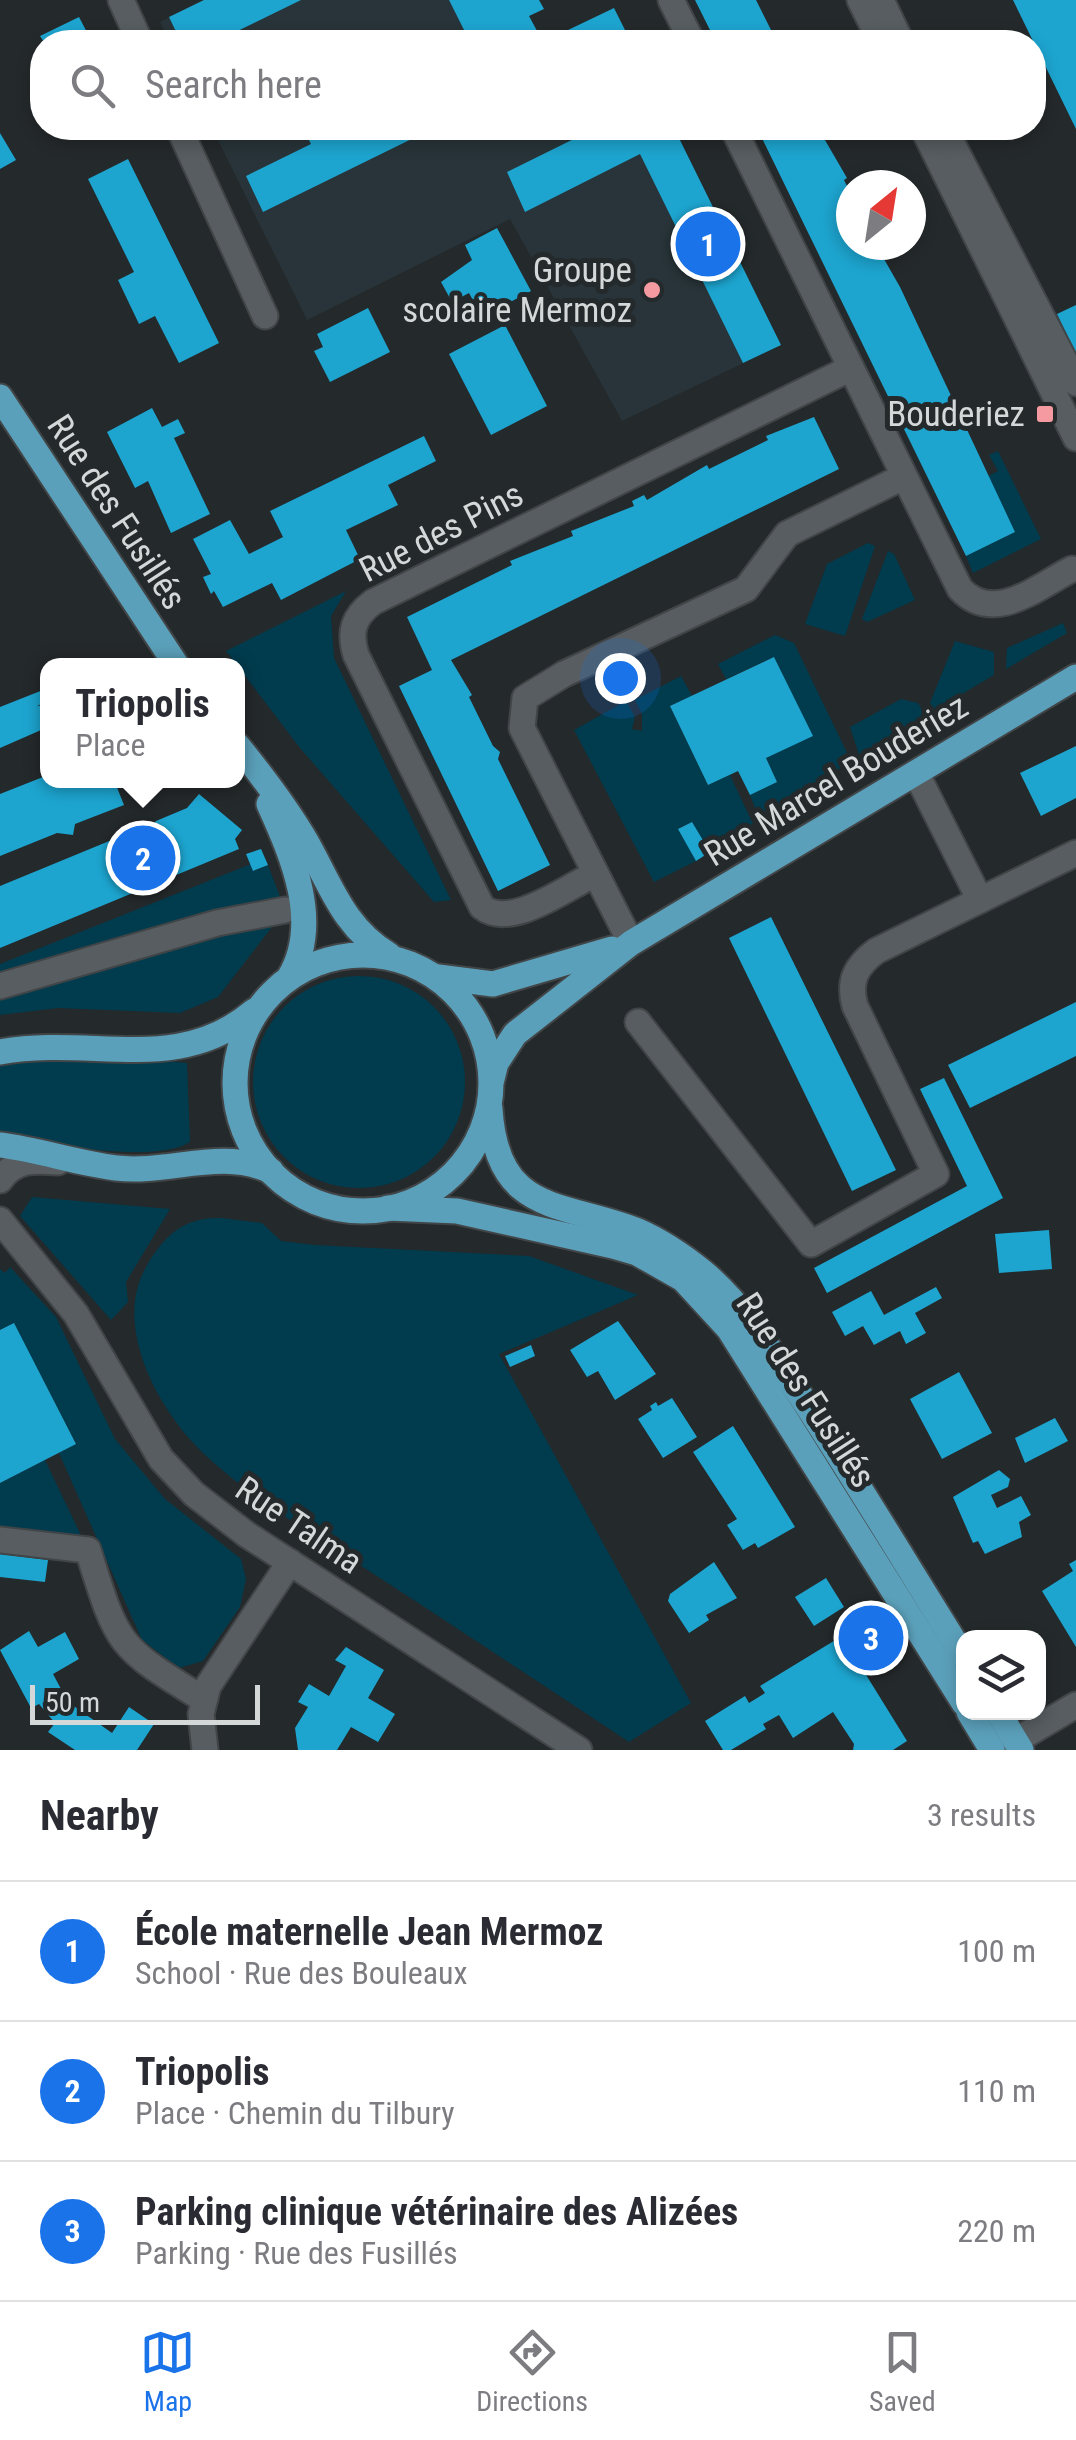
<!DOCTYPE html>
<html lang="en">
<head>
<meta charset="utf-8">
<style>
	:root { --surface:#fff; --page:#f2f2f3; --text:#2b2b33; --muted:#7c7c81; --line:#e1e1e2; --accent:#1a73e8 }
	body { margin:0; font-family:"Roboto Condensed",sans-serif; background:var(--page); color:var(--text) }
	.controls { position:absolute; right:30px; bottom:30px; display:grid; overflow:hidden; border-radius:20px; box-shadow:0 5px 15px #0003 }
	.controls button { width:90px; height:90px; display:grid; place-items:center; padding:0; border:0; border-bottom:2px solid var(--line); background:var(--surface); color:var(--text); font:50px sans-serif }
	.compass { position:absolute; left:836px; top:170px; width:90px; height:90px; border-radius:50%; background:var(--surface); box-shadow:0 5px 15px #0003; rotate:30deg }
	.scale { position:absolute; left:30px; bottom:25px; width:230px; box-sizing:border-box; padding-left:10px; border:5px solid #d4d8d9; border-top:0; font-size:28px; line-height:35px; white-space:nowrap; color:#d4d8d9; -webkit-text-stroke:8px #24292b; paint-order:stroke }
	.you { position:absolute; left:620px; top:678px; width:35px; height:35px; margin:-25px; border:8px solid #fff; border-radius:50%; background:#1a73e8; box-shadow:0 0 0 15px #1a73e833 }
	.badge { display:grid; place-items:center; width:65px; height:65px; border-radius:50%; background:var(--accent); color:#fff; font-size:32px; font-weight:700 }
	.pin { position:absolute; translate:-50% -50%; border:5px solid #fff; box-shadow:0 2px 10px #0006 }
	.popup { position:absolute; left:40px; top:658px; width:205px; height:130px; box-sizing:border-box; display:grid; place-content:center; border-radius:20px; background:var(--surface); filter:drop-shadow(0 2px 8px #0005); font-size:32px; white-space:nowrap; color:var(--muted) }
	.popup b { font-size:38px; color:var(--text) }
	.popup::after { content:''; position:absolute; left:50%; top:100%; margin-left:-20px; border:20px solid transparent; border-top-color:var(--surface) }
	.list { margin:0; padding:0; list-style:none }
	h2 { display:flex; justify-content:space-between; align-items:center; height:130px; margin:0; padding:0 40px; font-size:42px }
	h2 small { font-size:32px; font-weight:400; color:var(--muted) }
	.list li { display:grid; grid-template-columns:65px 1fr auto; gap:30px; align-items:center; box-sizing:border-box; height:140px; padding:0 40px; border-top:2px solid var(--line) }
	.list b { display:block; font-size:38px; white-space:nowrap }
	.list p { margin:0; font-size:32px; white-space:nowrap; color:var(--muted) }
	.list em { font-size:32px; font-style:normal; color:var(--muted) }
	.icon { flex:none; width:55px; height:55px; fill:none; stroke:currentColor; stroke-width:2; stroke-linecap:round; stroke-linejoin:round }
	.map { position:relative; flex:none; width:1076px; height:1750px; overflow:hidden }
	.search { position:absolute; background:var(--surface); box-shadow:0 5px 15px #0003; left:30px; right:30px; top:30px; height:110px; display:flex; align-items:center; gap:25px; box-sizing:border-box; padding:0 35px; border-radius:40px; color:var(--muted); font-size:38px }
	.sheet { height:550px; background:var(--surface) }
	nav { display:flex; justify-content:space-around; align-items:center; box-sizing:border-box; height:140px; border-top:2px solid var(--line); background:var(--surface); font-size:28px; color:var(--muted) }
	nav a { display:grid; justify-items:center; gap:5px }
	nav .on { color:var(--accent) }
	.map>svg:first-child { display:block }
	.built { fill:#283439 }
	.green { fill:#003c4e }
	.building { fill:#1da5d0 }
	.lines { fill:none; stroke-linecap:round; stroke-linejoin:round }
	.minor-casing { stroke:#414547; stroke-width:29 }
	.major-casing { stroke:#414547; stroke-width:29 }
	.minor { stroke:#575d60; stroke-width:25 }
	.major { stroke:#5ba0ba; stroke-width:25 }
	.poi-dot { fill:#f49aa0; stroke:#24292b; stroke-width:4 }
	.labels { text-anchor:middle; stroke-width:10; stroke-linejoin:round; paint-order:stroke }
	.poi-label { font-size:35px; fill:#d4d8d9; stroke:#24292b; text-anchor:end }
	.street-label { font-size:35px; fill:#d4d8d9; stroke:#24292b }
</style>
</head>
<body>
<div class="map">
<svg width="1076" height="1750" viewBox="0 0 1076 1750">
	<rect width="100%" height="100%" fill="#24292b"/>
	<g class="built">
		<polygon points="204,0 449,0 470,42 170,42 160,22"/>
		<polygon points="212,128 674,128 781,345 622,421 510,219 307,320"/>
	</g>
	<g class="green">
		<polygon points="998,451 1041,539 973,573 966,556 1015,532 988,476 998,471 989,455"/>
		<polygon points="868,543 875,546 845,636 805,624 827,564"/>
		<polygon points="888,551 894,554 915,600 867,622 862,619"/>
		<polygon points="346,591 331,616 334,658 451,900 434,902 300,748 226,651"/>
		<polygon points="1063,623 1067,633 1006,669 1007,648"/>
		<polygon points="775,635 794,643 851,761 760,820 750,795 777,782 766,758 812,735 774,657 726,679 718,664"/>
		<polygon points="955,641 994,652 994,675 935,710 930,703"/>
		<polygon points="681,676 692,696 670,706 708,785 730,775 753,824 710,852 692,822 679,828 696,861 654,882 574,730 626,701 635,717 632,729 642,731 642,714 635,700"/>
		<polygon points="901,699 918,703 925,715 859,755 850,727"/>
		<polygon points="251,864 254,871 268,865 285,910 218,997 180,1013 58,1008 0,1015 0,964"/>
		<circle cx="359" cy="1082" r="106"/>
		<path d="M114,1055L187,1063L190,1142C153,1165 46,1142 0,1137V1060Z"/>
		<polygon points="32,1197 170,1209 126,1282 128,1302 111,1320 20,1216"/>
		<path d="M221,1218L262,1223L281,1241L315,1245L529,1256L638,1295L499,1354L691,1703L629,1742C540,1683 452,1625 363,1567C309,1531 250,1498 203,1453C159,1411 113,1328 145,1269C163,1236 183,1217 221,1218Z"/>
		<polygon points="10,1267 56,1317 115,1439 165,1499 241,1559 246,1579 240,1607 203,1661 179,1668 142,1640 59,1453 76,1443 14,1324 0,1330 0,1269 5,1273"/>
		<polygon points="45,1460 88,1550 0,1537 0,1483"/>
	</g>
	<g class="building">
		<polygon points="204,0 301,0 215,42 181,42 169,17"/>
		<polygon points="449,0 539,0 544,9 529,16 543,42 614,8 631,42 470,42"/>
		<polygon points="695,0 756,0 777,42 716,42"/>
		<polygon points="1013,0 1076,0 1076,129"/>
		<polygon points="79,17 92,42 44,42 40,36"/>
		<polygon points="303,128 434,128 263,212 246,176 311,144"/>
		<polygon points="596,128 674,128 781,345 743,363 640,154 525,212 507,172"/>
		<polygon points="757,128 818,128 847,178 844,180 851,194 851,245 876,245 900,287 1015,532 966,556"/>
		<polygon points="0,133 16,160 0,169"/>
		<polygon points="128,159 219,343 179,363 155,316 139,324 118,280 134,272 88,179"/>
		<polygon points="497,228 531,291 482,317 469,293 452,302 441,282 472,260 465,245"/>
		<polygon points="1076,305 1076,354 1057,314"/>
		<polygon points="368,308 390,352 330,382 314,351 323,347 317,334"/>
		<polygon points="505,325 547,406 491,435 449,354"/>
		<polygon points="152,408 162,427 178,419 185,433 174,438 210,514 171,533 148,481 135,488 107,432"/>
		<polygon points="814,417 839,469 451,660 472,695 469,697 493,746 500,752 498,759 550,865 498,891 399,686 432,670 407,617 512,565 510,561 573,536 571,531 634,506 632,501 644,495 647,500 707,465 709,469 768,440 766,436"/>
		<polygon points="424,436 436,461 388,485 398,505 346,530 360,559 281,600 272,583 223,607 214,591 211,594 203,577 211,574 193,539 230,520 249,554 283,537 270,511"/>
		<polygon points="774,657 813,736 766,758 777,782 750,795 738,771 708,785 670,706"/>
		<polygon points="48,688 48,701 37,706 48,705 48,727 0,748 0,707"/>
		<polygon points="1076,746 1076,798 1041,816 1020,773"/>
		<polygon points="48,775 48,780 114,780 124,805 75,824 73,835 57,833 0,856 0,794"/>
		<polygon points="199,794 242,830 235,839 239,849 0,948 0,886 136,830 142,822 150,829 156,821 187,808"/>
		<polygon points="692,822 710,852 696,861 678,829"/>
		<polygon points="261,849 268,865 253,871 246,854"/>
		<polygon points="771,917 896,1170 852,1191 729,938"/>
		<polygon points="1076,1002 1076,1056 970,1108 948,1065"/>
		<polygon points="944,1078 1003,1198 827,1293 814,1268 967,1186 920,1089"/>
		<polygon points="1049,1230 1052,1269 999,1273 995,1234"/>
		<polygon points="936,1287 942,1298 915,1313 926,1333 906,1344 900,1331 874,1345 863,1326 845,1336 832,1312 871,1291 884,1315"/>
		<polygon points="618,1321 656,1374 615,1400 598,1371 587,1377 570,1350"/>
		<polygon points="14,1323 76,1444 0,1483 0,1330"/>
		<polygon points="531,1345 535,1356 510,1367 505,1356"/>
		<polygon points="959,1372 992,1433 942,1459 910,1399"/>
		<polygon points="672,1398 697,1437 663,1458 638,1419 652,1410 650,1406 656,1402 658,1406"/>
		<polygon points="1055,1418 1068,1441 1025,1463 1015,1438"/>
		<polygon points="733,1426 795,1527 758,1548 755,1543 743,1550 727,1525 737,1519 693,1452"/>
		<polygon points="999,1470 1010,1479 1008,1487 991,1495 997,1508 1021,1496 1031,1515 1019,1522 1022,1537 985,1554 978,1541 973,1543 953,1497"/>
		<polygon points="0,1554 48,1560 45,1582 0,1577"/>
		<polygon points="1076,1560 1076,1647 1042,1591 1073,1571 1069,1564"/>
		<polygon points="714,1562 737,1598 706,1615 709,1620 689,1633 668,1601 670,1594"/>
		<polygon points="826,1578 844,1607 814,1626 795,1597"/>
		<polygon points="29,1631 38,1647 65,1632 79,1659 53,1674 68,1702 112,1733 129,1707 154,1724 137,1750 75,1750 48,1732 55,1723 39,1704 31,1708 0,1650"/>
		<polygon points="842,1636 907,1741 893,1750 853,1750 854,1744 833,1712 793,1738 779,1715 763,1724 766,1729 731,1750 723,1750 705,1721 745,1696 749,1703 765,1693 760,1686"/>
		<polygon points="346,1647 384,1670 368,1698 395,1714 378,1742 351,1727 337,1750 298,1750 295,1728 308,1707 298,1702 309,1684 329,1696 346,1666 335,1660"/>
	</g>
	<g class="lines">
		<g class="minor-casing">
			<g id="minor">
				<polyline points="121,0 140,42"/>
				<polyline points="671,0 692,42"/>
				<polyline points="860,0 881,42"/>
				<polyline points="881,0 901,42"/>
				<polyline points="179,128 265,316"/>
				<path d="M733,128L960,589C994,625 1037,587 1072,569"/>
				<polyline points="923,128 1076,438"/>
				<polyline points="944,128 1076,383"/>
				<polyline points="916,773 980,900"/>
				<path d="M595,874C567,887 511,930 482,907L356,655C349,632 353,617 373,602L851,368"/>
				<polyline points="631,943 522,728 525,698 564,674 746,589 787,534 903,477"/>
				<polyline points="0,986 217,923 285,910"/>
				<path d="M638,1022L811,1244L936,1174L855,1006C848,981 856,966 876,951L1076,853"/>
				<path d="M0,1180C15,1159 34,1160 58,1162"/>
				<polyline points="0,1220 76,1314 161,1459 194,1494 246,1534 579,1750"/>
				<path d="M0,1540L88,1550C118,1647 117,1646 203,1699"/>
				<polyline points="205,1750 201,1714 208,1686 290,1562"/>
				<polyline points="1000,1750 1076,1705"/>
			</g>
		</g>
		<g class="major-casing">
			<g id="major">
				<polyline points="0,397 177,666"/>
				<path d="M238,746C263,777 287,808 307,843C331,886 344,928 389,955"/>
				<path d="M269,804C293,857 322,924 289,978"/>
				<circle cx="363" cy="1083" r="128"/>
				<polyline points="438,977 493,984 612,949"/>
				<path d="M0,1052C92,1035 178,1076 254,1011"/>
				<polyline points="492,1079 496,1063 515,1034 631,943 1076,677"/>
				<path d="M490,1109C497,1216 562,1201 638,1231C661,1241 683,1256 703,1272C745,1307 776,1359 806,1404C860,1487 911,1572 964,1657"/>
				<path d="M0,1145C39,1150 77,1163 116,1168C170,1174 220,1148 271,1171"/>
				<polyline points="388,1208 457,1211 613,1246 637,1253 683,1279 729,1329 964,1703"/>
				<polyline points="969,1712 992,1750"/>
				<polyline points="998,1712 1021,1750"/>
			</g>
		</g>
		<use href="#minor" class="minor"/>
		<use href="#major" class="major"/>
	</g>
	<g class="poi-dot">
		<circle cx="652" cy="290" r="10"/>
		<rect x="1035" y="404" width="20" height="20" rx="5"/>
	</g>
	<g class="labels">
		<g class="poi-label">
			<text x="632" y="282">Groupe<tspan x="632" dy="40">scolaire Mermoz</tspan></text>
			<text x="1025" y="426">Bouderiez</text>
		</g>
		<g class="street-label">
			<text transform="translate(117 512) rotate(57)" y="12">Rue des Fusillés</text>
			<text transform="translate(441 532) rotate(-27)" y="12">Rue des Pins</text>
			<text transform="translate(836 780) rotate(-31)" y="12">Rue Marcel Bouderiez</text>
			<text transform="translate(806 1390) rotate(57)" y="12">Rue des Fusillés</text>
			<text transform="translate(299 1525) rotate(34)" y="12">Rue Talma</text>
		</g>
	</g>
</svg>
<div class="controls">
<button><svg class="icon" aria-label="layers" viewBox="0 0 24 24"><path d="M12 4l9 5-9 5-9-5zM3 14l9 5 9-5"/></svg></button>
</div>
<svg class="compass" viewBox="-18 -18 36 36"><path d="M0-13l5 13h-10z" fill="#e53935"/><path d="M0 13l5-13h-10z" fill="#7c7c81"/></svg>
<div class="scale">50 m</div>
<div class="you"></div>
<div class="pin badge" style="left:708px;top:244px">1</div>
<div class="pin badge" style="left:143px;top:858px">2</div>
<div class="popup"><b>Triopolis</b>Place</div>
<div class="pin badge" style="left:871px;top:1638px">3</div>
<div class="search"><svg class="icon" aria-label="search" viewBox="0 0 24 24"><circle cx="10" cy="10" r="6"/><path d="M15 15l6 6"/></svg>Search here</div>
</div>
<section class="sheet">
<h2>Nearby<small>3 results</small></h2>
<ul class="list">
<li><span class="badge">1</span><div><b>École maternelle Jean Mermoz</b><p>School · Rue des Bouleaux</p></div><em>100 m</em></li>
<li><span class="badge">2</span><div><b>Triopolis</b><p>Place · Chemin du Tilbury</p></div><em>110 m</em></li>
<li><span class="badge">3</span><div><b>Parking clinique vétérinaire des Alizées</b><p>Parking · Rue des Fusillés</p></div><em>220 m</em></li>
</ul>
</section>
<nav>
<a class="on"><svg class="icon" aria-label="map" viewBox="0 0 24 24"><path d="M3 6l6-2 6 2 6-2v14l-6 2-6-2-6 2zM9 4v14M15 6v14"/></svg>Map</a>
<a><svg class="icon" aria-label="directions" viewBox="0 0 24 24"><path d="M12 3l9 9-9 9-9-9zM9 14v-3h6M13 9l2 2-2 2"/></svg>Directions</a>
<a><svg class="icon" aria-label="saved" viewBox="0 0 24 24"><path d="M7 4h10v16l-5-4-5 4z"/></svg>Saved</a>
</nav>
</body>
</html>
